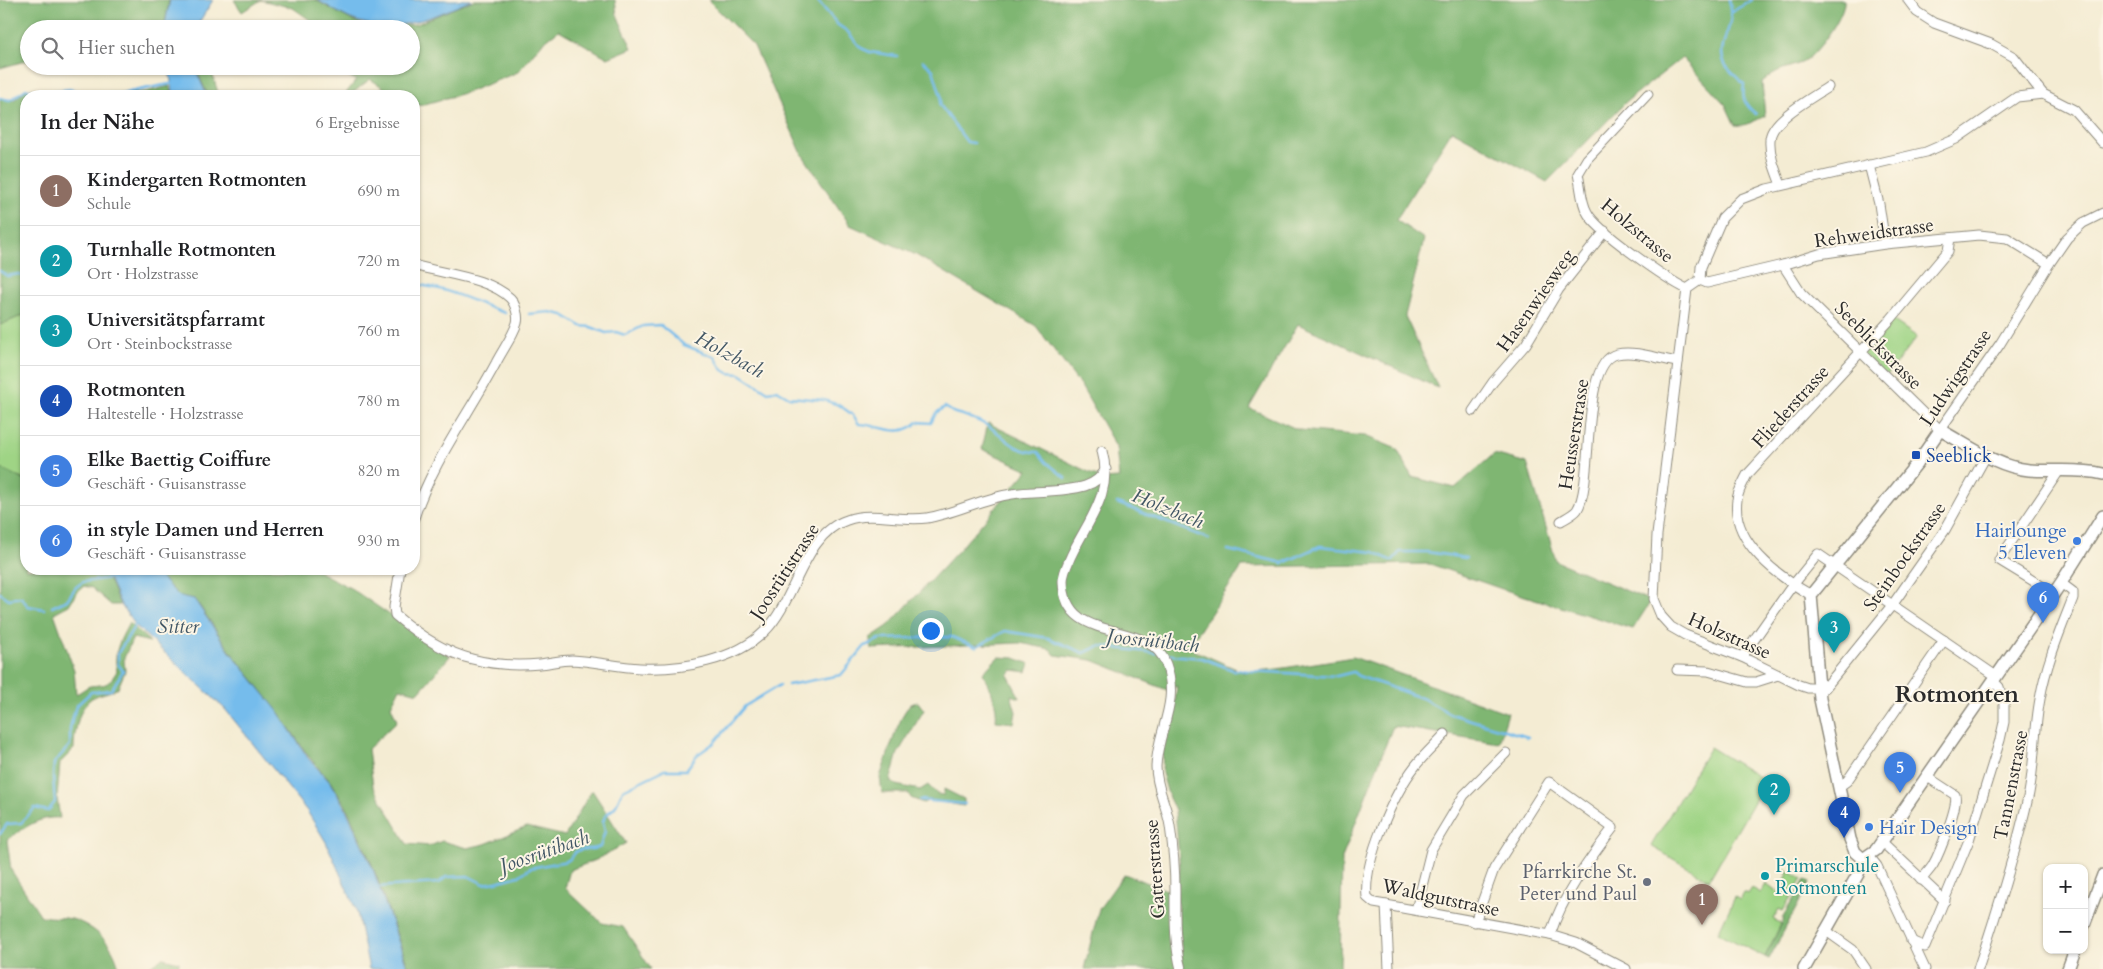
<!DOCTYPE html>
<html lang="de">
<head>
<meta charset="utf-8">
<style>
	:root { --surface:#fff; --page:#f2f2f2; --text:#202124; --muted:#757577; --line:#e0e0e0; --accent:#0f766e }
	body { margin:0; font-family:Cardo,serif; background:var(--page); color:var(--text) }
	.controls { position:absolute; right:15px; bottom:15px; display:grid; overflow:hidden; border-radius:10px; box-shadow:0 1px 4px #0004 }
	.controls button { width:45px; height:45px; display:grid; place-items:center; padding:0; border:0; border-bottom:1px solid var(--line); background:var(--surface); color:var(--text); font:25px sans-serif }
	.you { position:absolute; left:930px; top:630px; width:18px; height:18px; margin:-12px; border:4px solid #fff; border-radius:50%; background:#1a73e8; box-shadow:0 0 0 8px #1a73e833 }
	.badge { display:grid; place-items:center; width:32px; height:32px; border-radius:50%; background:var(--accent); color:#fff; font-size:16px; font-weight:700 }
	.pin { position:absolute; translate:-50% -41px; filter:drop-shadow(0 1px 2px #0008) }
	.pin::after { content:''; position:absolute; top:26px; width:18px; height:15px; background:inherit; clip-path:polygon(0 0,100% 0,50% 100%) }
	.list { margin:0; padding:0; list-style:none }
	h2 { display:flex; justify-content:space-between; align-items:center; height:65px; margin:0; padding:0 20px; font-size:21px }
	h2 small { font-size:16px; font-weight:400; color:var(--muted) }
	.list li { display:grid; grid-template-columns:32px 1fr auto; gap:15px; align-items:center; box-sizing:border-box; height:70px; padding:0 20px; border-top:1px solid var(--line) }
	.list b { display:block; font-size:19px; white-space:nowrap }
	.list p { margin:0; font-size:16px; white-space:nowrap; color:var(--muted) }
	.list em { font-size:16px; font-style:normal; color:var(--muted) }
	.icon { flex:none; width:28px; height:28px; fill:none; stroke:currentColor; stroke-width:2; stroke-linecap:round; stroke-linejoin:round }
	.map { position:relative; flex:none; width:2103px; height:969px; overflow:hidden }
	.search { position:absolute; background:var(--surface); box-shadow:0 1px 4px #0004; left:20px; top:20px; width:400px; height:55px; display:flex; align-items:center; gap:12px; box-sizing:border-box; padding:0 18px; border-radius:28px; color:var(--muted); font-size:19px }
	.panel { position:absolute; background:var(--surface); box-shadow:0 1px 4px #0004; left:20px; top:90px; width:400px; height:485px; border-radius:20px }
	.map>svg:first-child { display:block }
	.green { fill:#9fd485; stroke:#658058 }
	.forest { fill:#7fb672; stroke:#55704e }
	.water { fill:#74bcec; stroke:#50748c }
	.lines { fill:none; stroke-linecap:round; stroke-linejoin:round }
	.stream { stroke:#74bcec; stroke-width:2.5 }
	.minor-casing { stroke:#908c7f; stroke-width:11 }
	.tertiary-casing { stroke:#908c7f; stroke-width:14 }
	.minor { stroke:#fff; stroke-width:9 }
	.tertiary { stroke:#fff; stroke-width:11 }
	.transit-dot { fill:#1a4fb4; stroke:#fcf5e5; stroke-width:2 }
	.shop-dot { fill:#3f7fe0; stroke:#fcf5e5; stroke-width:2 }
	.culture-dot { fill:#0f9aa8; stroke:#fcf5e5; stroke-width:2 }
	.worship-dot { fill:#6b7280; stroke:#fcf5e5; stroke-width:2 }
	.labels { text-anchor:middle; stroke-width:4; stroke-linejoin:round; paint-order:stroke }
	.street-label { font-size:19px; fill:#2b2b2b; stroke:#fcf5e5 }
	.transit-label { font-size:19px; fill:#164399; stroke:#fcf5e5; text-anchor:start }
	.shop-label { font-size:19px; fill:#366cbe; stroke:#fcf5e5; text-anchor:end }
	.culture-label { font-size:19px; fill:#0d838f; stroke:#fcf5e5; text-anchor:start }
	.worship-label { font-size:19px; fill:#5b616d; stroke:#fcf5e5; text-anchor:end }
	.water-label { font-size:20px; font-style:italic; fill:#415665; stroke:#fcf5e5 }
	.district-label { font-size:24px; font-weight:bold; fill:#2b2b2b; stroke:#fcf5e5 }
</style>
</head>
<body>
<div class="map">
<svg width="2103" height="969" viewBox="0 0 2103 969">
	<rect width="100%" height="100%" fill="#fcf5e5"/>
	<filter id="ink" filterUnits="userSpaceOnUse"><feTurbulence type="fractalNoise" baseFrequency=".02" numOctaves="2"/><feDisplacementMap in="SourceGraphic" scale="10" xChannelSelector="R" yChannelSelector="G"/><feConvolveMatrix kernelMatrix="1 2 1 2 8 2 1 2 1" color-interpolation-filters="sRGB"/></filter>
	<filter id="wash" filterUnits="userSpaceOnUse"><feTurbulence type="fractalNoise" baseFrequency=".0096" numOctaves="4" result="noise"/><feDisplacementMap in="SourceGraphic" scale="20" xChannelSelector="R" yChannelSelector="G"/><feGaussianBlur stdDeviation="1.12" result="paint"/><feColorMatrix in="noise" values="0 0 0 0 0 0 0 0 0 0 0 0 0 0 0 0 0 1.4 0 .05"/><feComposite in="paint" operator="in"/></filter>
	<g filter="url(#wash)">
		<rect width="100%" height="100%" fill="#f4ecd3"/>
		<g class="green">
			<polygon points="26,314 26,481 0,468 0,325"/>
			<polygon points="1891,319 1917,337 1886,376 1861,352"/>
			<polygon points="1710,747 1766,781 1709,880 1651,846"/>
			<polygon points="1783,868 1802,879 1783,911 1779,909 1773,919 1781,924 1765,957 1718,933 1735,897 1740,900 1744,892 1748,894 1752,888 1761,893 1766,884 1778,893 1788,874 1782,870"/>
		</g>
		<g class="forest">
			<polygon points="0,0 169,0 164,29 29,29 29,60 0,68"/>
			<polygon points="234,0 315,0 351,20 364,25 391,27 417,24 474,0 615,0 617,15 632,48 608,58 559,30 542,43 518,72 468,92 414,107 414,96 387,96 384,88 370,79 349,96 344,96 356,80 348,76 354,66 411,66 411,29 323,29 293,8 261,0 242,12"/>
			<path d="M708,0H1844C1846,14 1814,59 1801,63C1783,70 1778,68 1762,82L1765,116C1756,120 1745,127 1735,125L1725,104L1682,58L1627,101L1547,182L1452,130L1396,220L1424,239L1405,316L1438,388L1298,324L1249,408L1299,430L1365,436L1397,449L1412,477L1455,488L1494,454L1527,463L1556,561L1651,601L1633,629L1502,589L1430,564L1242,567L1195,637L1191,645L1193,650L1243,672L1277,669L1353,657L1508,713L1499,743L1393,726L1342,858L1340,969H1183L1176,890L1180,868L1175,810L1169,798L1162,773L1163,748L1175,701L1177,686L1167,690L1092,660L1055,655L1050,649L1020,643L871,649L870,638L888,626L959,550L1028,470L982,449L988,423L1103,479L1119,478L1116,447L1081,386L1036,326L916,255L850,225L802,154L754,46Z"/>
			<polygon points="195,66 210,66 219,96 208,96"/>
			<polygon points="170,86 173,96 26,96 26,314 0,325 0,99 14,100 26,90 47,93 67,90 91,96 146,92"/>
			<path d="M0,468L26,481V569H104L120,605H111L92,588L84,586L77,592L69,605L54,613L74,670L76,694C81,692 86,687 90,686C107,684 107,687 117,671C113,652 120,640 129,623L150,642L133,638L124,658L125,671L118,688C110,693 100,693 92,698C78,707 74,735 74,749L60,763L57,798L60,818C39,816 24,828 7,840L11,870L41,916C51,918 63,917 72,919C96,927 115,945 119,969H0Z"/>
			<polygon points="153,569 314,569 352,589 450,656 418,693 400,688 391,706 397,721 368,749 373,786 407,844 430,846 442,841 467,848 485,844 527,827 565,836 592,790 626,843 596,860 570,870 565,888 602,923 623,927 651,969 409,969 374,869 346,806 329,780 309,757 277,710 231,652 195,599 179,596"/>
			<path d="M998,657L1015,658L1030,664L1027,672L1012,670L1008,675L1020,698L1011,695L1016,712L1014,723L996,721C998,704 990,687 983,673Z"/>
			<polygon points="918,702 924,710 898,753 890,781 896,785 920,790 928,785 937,794 944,795 944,789 964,799 964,806 930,800 923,803 911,798 908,793 882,793 880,777 897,728 904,713 910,704"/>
			<polygon points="1124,874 1167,890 1174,890 1179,969 1084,969 1099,909"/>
			<polygon points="1805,880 1810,882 1769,959 1765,957 1784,919 1782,918"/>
			<polygon points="163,958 179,962 178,969 145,969"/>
		</g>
		<g class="water">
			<polygon points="170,0 213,0 195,29 164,29"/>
			<path d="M317,0H472C434,16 395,36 354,20C342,16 329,6 317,0Z"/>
			<polygon points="168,66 194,66 207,96 174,96"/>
			<polygon points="105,569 152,569 179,596 194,599 230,652 277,710 308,758 329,781 345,807 373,869 408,969 369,969 357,912 326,842 307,811 225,709 137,627 121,605"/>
		</g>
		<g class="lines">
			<g class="stream">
				<polyline points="817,0 838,25 847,31 861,48 870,52 897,56"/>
				<path d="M1729,0C1738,28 1714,44 1725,64C1729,71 1738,78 1744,84C1742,99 1744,104 1756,114"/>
				<polyline points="1733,11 1752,0"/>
				<polyline points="923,61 933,70 941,96 940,105 967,142 974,143"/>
				<polyline points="0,98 10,100 26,89 47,92 69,89 87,94 118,94 175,83"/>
				<polyline points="0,271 7,276 19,274 26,276"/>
				<path d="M414,281L418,285C448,288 476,303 505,313"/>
				<path d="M529,314L550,312L563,315L581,326L591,327L606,333L616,332L625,335L643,326L660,325L684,345L715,357L723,370L728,373L740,374L768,392L777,390L789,397L824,400L839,405L853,415L859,424C880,424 899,440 918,422L931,423L936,413L945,407C949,409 951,412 955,413C967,416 976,419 988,426C1007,437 1012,452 1038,452L1046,462L1066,478"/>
				<polyline points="1117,503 1209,539"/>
				<polyline points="1228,550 1283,563 1320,546 1374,552 1392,561 1400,552 1427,552 1466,558"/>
				<polyline points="0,593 9,599 21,597 28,606 44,609"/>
				<polyline points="52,607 67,600 76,587 83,582 110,578"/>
				<polyline points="1161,654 1202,658 1233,670 1337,676 1353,672 1358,676 1422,698 1451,714 1528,737"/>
				<polyline points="788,685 841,675 865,646 880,639 952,637 976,647 1005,631 1048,638 1084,653 1099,646 1156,653"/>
				<polyline points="920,800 965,804"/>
				<polyline points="0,834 7,824 21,823 35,808 48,811 55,802 53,777 54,763 70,745 70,728 76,706 91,692 111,690 123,671 118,664 118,653 137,622"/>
				<path d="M377,887L439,883L446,877L468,876L484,884L496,882L519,876L530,868L567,861C572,859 571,855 575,852C583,847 591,851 600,847L605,831L603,822L605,816L615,807L623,790L664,770H686L697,755L714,743L745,706L780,685"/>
			</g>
		</g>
	</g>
	<g filter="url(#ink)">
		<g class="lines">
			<g class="minor-casing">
				<g id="minor">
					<polyline points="1908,0 1917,12 1934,23 1991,44 2014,57 2043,94 2074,110 2103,143"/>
					<path d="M1648,94L1587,159L1578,174C1581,186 1581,202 1587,212C1595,230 1668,280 1687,289"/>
					<polyline points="1869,165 1879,204 1885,244"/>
					<path d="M1781,185C1776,171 1769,156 1770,140C1770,120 1812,98 1828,87"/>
					<path d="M414,265C442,274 488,277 510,298C515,303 519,316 517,323C513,336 502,351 496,363C469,414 432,462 414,518"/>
					<polyline points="1783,265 1801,293 1940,430 2000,344 2049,264 2067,238 2083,223 2103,213"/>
					<polyline points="1700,280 1687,289 1657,535 1654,599 1661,616 1671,627 1685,635 1742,657 1799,685 1808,688 1825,688 1893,604 1945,530 1986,456"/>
					<polyline points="1700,280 1701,267 1722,218 1741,199 1767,189 1926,152 1956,139 2017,97 2043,94"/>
					<polyline points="1700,280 1707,283 1783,265 1819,254 1885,244 1979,235 2007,238 2049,264"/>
					<polyline points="1473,411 1493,382 1526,344 1559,289 1605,231"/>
					<path d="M1102,451C1114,493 1088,520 1071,556C1068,563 1063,573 1063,581C1064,648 1149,616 1166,664C1180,704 1157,730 1156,767C1156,788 1167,806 1170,826C1173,847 1175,869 1175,890C1175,918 1174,942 1181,969"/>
					<path d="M1561,521C1566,518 1574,514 1577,510C1595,483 1579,363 1617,354C1635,350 1659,359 1678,362"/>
					<path d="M400,569L394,607L395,615C417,634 444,652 472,659C494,665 517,666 540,664C550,663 561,660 572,660C595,661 617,667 640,668C681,670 735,661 765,631C796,601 803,534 847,520C872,511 901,522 927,518C956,513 983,498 1012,494C1036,490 1061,493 1085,486C1095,483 1100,478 1106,469"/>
					<polyline points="2053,593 1999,560 2059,471"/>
					<path d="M1811,595C1779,577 1731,542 1737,500C1738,491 1743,483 1747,475L1891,319L1948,251L1950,238"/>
					<polyline points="1742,657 1789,590 1818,554 1996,676"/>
					<polyline points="1677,670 1708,671 1747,682 1756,682 1778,675"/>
					<path d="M1445,734C1436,744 1425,754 1416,765C1394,793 1363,861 1367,897L1374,903L1386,905L1550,935L1576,943L1626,969"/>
					<polyline points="1840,786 1847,781 1944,640"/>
					<polyline points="1881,841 1945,901"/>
					<polyline points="1869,856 1877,866 1925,969"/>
					<path d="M1921,880C1925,875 1930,870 1933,865C1939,854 1959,805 1955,795L1926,776"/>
					<polyline points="1386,905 1389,969"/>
					<polyline points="1416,910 1431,850 1464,795 1506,753"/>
					<path d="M1475,922L1494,869L1549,782L1613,828C1588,861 1563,895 1550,935"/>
					<polyline points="1825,930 1853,950 1866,969"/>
					<polyline points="1911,941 1925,947 1969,840 2000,740 2004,722 2004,704 1999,687 1993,681"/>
					<path d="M1978,969C1997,912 2016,853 2029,793C2035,762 2034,730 2040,699C2046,664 2060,631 2073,598V592L2061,583"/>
				</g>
			</g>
			<g class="tertiary-casing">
				<g id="tertiary">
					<path d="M1863,859L1855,852L1850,839L1820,699L1811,595L1918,462L1940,430C1968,445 1997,467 2029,470C2054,472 2079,468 2103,474"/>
					<polyline points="2084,925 2103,875"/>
					<polyline points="1804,969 1858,874 1863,859 1876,850 2061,583 2103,516"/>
					<polyline points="2068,969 2075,950"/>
				</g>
			</g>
			<use href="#minor" class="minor"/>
			<use href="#tertiary" class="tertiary"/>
		</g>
	</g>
	<rect class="transit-dot" x="1911" y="450" width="10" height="10" rx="2.5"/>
	<g class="shop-dot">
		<circle cx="2077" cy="541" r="5"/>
		<circle cx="1869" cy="827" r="5"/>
	</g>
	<circle class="culture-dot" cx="1765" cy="876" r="5"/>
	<circle class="worship-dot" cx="1647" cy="882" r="5"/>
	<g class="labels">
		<g class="street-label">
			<text transform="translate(1638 230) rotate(40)" y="7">Holzstrasse</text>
			<text transform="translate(1874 232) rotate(-8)" y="7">Rehweidstrasse</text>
			<text transform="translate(1535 300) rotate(-55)" y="7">Hasenwiesweg</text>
			<text transform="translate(1879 345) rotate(45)" y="7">Seeblickstrasse</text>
			<text transform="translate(1955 377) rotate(-56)" y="7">Ludwigstrasse</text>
			<text transform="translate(1790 406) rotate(-48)" y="7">Fliederstrasse</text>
			<text transform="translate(1573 434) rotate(-81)" y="7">Heusserstrasse</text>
			<text transform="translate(1904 556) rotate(-55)" y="7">Steinbockstrasse</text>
			<text transform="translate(784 571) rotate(-57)" y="7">Joosrütistrasse</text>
			<text transform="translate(1730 635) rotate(24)" y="7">Holzstrasse</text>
			<text transform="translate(2010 785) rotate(-79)" y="7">Tannenstrasse</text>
			<text transform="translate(1154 869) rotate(-94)" y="7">Gatterstrasse</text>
			<text transform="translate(1441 897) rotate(12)" y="7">Waldgutstrasse</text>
		</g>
		<g class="transit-label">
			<text x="1926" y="462">Seeblick</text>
		</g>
		<g class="shop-label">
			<text x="2067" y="537">Hairlounge<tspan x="2067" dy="22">5 Eleven</tspan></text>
			<text x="1879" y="834" text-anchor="start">Hair Design</text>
		</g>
		<g class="culture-label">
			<text x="1775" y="872">Primarschule<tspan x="1775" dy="22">Rotmonten</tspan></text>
		</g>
		<g class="worship-label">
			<text x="1637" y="878">Pfarrkirche St.<tspan x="1637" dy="22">Peter und Paul</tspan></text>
		</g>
		<g class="water-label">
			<text transform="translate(730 354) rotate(29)" y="7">Holzbach</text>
			<text transform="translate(1168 508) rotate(22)" y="7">Holzbach</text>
			<text x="178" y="633">Sitter</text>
			<text transform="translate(1153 640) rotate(6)" y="7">Joosrütibach</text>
			<text transform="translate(544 851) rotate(-19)" y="7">Joosrütibach</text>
		</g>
		<g class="district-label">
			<text x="1957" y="702">Rotmonten</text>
		</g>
	</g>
</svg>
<div class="controls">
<button>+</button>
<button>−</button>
</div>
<div class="you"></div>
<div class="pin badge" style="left:1702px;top:925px;background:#8d6e63">1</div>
<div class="pin badge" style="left:1774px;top:815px;background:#0f9aa8">2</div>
<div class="pin badge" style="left:1834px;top:653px;background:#0f9aa8">3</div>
<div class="pin badge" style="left:1844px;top:838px;background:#1a4fb4">4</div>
<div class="pin badge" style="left:1900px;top:793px;background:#3f7fe0">5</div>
<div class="pin badge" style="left:2043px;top:623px;background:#3f7fe0">6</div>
<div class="search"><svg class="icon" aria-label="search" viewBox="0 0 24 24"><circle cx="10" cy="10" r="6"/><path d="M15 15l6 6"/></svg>Hier suchen</div>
<section class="panel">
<h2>In der Nähe<small>6 Ergebnisse</small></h2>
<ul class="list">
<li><span class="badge" style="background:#8d6e63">1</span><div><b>Kindergarten Rotmonten</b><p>Schule</p></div><em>690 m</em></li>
<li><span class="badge" style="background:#0f9aa8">2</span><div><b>Turnhalle Rotmonten</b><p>Ort · Holzstrasse</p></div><em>720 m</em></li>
<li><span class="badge" style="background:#0f9aa8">3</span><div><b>Universitätspfarramt</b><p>Ort · Steinbockstrasse</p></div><em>760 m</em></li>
<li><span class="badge" style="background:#1a4fb4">4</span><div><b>Rotmonten</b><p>Haltestelle · Holzstrasse</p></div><em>780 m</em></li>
<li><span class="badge" style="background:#3f7fe0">5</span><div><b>Elke Baettig Coiffure</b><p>Geschäft · Guisanstrasse</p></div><em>820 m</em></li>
<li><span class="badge" style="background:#3f7fe0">6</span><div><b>in style Damen und Herren</b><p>Geschäft · Guisanstrasse</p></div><em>930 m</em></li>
</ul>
</section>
</div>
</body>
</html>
